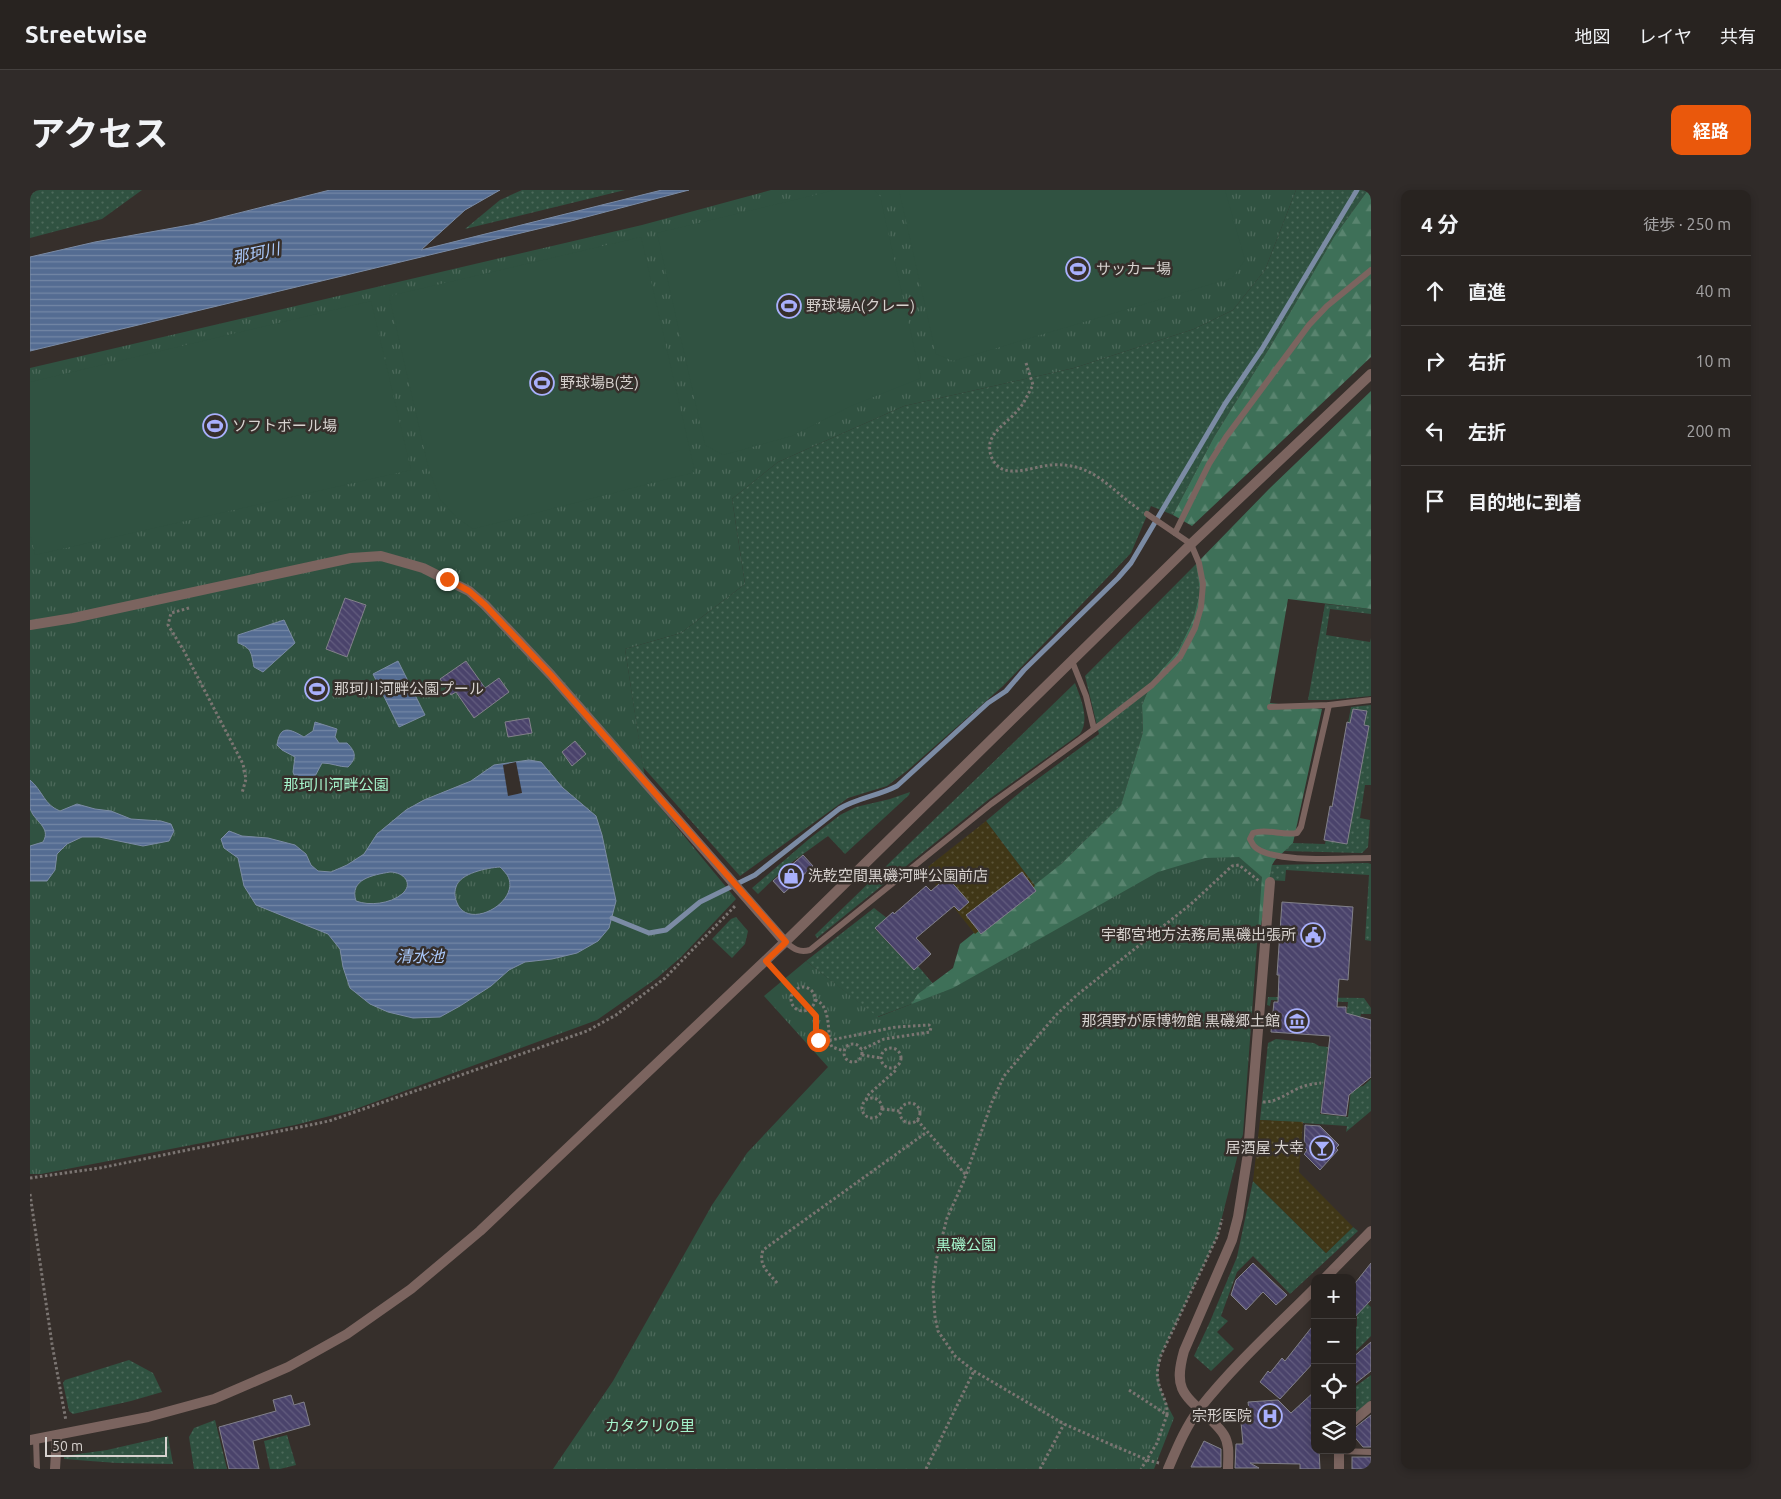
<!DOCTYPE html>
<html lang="ja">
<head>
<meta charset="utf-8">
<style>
	:root { --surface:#282320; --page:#302b29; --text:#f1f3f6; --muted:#a5a4a5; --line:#44403e; --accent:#ea580c }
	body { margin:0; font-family:Ubuntu,"Noto Sans JP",sans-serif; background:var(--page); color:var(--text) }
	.controls { position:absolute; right:15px; bottom:15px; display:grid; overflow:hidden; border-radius:10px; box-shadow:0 2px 8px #0003 }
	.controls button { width:45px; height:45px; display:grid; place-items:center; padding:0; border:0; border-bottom:1px solid var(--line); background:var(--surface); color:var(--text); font:25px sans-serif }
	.scale { position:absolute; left:15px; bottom:12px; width:122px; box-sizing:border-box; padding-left:5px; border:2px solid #d7d2cf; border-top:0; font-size:14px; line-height:18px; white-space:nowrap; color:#d7d2cf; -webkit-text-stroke:4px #362f2b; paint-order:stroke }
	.stop { position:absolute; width:15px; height:15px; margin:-11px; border:4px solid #ea580c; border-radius:50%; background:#fff }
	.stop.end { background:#ea580c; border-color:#fff; box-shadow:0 1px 5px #0008 }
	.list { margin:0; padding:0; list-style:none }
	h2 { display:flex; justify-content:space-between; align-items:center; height:65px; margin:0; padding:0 20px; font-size:21px }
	h2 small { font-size:16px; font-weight:400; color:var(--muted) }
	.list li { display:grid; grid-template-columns:32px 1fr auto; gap:15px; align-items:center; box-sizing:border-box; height:70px; padding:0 20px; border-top:1px solid var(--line) }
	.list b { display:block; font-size:19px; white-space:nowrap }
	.list em { font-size:16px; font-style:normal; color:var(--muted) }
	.icon { flex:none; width:28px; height:28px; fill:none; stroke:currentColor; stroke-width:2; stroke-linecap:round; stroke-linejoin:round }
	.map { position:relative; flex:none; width:1341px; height:1279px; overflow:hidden; border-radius:10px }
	header { display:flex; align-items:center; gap:30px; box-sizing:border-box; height:70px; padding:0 25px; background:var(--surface); border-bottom:1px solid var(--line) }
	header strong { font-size:24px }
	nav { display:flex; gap:28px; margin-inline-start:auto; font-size:18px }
	.intro { display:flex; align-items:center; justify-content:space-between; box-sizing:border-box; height:120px; padding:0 30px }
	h1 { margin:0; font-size:35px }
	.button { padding:12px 22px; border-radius:10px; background:var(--accent); color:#fff; font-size:18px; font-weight:700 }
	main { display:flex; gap:30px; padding:0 30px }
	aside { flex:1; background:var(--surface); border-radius:10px; box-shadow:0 2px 8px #0003 }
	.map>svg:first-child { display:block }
	.grass { fill:url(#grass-dots) }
	.forest { fill:url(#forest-firs) }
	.sand { fill:url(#sand-dots) }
	.park { fill:url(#park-tufts) }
	.pitch { fill:#305241 }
	.water { fill:url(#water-rules); stroke:#7b8ba4; fill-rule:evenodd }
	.pier { fill:#362f2b }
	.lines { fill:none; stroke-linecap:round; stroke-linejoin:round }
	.stream { stroke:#7b8ba4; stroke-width:5 }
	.building { fill:url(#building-back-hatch); stroke:#82818a }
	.path { stroke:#7b7572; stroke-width:3; stroke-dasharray:2.5 2.5; stroke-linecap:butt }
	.service { stroke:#7b645f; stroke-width:6 }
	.minor { stroke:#7b645f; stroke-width:10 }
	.tertiary { stroke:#7b645f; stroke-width:10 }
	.path-bridge { stroke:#7b7572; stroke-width:3; stroke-dasharray:2.5 2.5; stroke-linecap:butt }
	.route { stroke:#ea580c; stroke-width:6 }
	.labels { text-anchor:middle; stroke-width:5; stroke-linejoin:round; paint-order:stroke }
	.poi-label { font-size:15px; fill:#d7d2cf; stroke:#362f2b; text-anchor:start }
	.park-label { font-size:15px; fill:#a5f5cc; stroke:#362f2b }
	.water-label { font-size:16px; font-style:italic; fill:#abcafc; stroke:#362f2b }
</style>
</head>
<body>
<header>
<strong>Streetwise</strong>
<nav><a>地図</a><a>レイヤ</a><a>共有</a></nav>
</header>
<div class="intro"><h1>アクセス</h1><a class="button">経路</a></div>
<main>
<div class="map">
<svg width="1341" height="1279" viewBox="0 0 1341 1279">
	<defs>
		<pattern id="grass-dots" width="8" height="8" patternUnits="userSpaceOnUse" patternTransform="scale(1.25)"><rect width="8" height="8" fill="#305241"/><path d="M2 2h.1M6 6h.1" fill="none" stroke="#4d6a5b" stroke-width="1.8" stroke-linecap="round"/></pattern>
		<pattern id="forest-firs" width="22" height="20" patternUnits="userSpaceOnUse" patternTransform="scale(1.25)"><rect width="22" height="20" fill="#3e7058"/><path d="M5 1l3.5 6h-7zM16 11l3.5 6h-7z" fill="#59846f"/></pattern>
		<pattern id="sand-dots" width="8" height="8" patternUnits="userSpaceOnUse" patternTransform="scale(1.25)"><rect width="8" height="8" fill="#403717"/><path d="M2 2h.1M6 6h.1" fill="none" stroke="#5b5338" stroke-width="1.8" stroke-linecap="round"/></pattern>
		<pattern id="park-tufts" width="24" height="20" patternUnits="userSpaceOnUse" patternTransform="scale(1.25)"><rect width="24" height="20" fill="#305241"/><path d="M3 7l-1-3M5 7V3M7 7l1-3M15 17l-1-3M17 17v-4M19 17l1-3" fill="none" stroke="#4d6a5b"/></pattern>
		<pattern id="water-rules" width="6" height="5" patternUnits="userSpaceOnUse" patternTransform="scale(1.25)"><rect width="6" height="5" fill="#546c92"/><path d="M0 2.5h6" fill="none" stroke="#7487a5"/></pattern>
		<pattern id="building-back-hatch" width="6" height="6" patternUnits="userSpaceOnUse" patternTransform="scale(1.25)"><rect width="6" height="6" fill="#4a436b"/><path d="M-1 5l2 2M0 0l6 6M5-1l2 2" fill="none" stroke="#635d7f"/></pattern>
	</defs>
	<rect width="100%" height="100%" fill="#362f2b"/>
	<g class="grass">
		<polygon points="0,0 112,0 72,29 0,48"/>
		<polygon points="492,0 595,0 435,39 470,10"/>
		<polygon points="1266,0 1338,0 1304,47 1240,157 1184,247 1143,325 1121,316 1101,363 973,496 878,580 857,596 818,608 710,686 613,577 595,459 651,443 715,394 702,309 748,272 874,216 1044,178 1164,139 1203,120 1235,80"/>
		<polygon points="1166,374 1170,402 1163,430 1148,461 1122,491 1112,515 1113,542 1091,615 1031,674 1005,696 956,631 994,599 1069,544 1055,486"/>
		<polygon points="1295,414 1341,419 1341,424 1300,419 1296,445 1340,452 1341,448 1341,506 1299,510 1278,510"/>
		<path d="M1045,493C1051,509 1060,529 1050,544L958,610L787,748L785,745Z"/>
		<polygon points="1341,515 1341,595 1335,595 1330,628 1340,630 1338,657 1332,663 1254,661 1263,653 1295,654 1321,517"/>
		<polygon points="880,602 879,605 815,664 798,646 758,675 728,704 722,698 779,649 810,625 826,617 860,609"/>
		<polygon points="1338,673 1341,674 1341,751 1335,750 1339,685 1256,680 1255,691 1239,690 1242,675"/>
		<polygon points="844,718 857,728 845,739 884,780 888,776 911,803 847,827 776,771"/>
		<polygon points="706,727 718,741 715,754 702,768 682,749 701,729"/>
		<polygon points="1238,807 1334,808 1341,818 1341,824 1331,824 1328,835 1316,830 1318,812 1241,810 1240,816 1237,815"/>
		<polygon points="1246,849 1284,853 1289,856 1298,857 1290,924 1318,927 1322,890 1328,897 1333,896 1341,889 1341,921 1316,942 1317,936 1230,930 1238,853"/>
		<polygon points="1223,991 1296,1063 1323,1037 1328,1041 1260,1104 1223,1066 1207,1082 1191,1126 1198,1131 1187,1142 1204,1159 1181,1181 1164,1166 1179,1134 1207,1067"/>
		<polygon points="1322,1100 1341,1117 1341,1146 1322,1165 1322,1141 1327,1136 1327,1123"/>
		<polygon points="99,1170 123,1183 132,1202 101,1211 43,1224 39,1221 33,1193 35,1190"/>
		<polygon points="1341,1185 1341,1210 1322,1226 1322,1199"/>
		<polygon points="185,1230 197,1279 164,1279 159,1247 164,1238"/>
		<polygon points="257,1245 266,1275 250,1279 240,1279 234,1251"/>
		<polygon points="138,1246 143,1274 87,1273 34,1269 34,1266 77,1260"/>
	</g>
	<g class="forest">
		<polygon points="1338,0 1341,0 1341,167 1162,336 1143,325 1184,247 1240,157 1304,47"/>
		<polygon points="1341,201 1341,419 1258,409 1240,513 1292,519 1263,653 1245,670 1242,675 1231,735 1172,766 875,824 888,804 923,778 930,754 1031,674 1091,615 1113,542 1112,515 1122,491 1148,461 1163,430 1170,402 1166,374 1239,299"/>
	</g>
	<g class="sand">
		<polygon points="956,631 1005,696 945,744 894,680"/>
		<polygon points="1230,930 1273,932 1269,982 1323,1037 1296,1063 1223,991"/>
	</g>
	<g class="park">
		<polygon points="741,0 1266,0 1235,80 1203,120 1164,139 1044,178 874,216 748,272 702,309 715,394 651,443 595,459 617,601 706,709 651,767 627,788 567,830 323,920 265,935 11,984 0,984 0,178 612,35"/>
		<path d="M1209,667L1232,687L1213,944L1187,1047L1131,1165C1124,1191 1132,1205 1144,1228L1124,1279H523L583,1191L682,1015L717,963L798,877L734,806L776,771L848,827L923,798L1128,682L1175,668Z"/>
	</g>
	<g class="pitch">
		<polygon points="805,0 844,0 850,6 891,188 821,216 762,246 693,265 675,255 627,43"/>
		<polygon points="869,0 1195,0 1215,70 1202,88 923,171 906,164"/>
		<polygon points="611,47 665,282 443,339 426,327 410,309 399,280 359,106"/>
		<polygon points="341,111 381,280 5,365 0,343 0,192"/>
	</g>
	<g class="water">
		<polygon points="300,0 470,0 435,20 391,60 632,0 659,0 541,31 0,161 0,67 65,52 165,34"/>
		<path d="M254,430L265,453L233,482L224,477C221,463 222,458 208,453V445Z"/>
		<polygon points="368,471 395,525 369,537 343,484"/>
		<path d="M285,532L307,539L305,547L309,553H317C326,562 327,568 318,577C309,577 302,573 292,573L283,590L275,593L266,590L263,582L265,567L252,560L247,555C250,534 260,539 274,547L283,541Z"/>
		<path d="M499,570L511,572L533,598L566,626L572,645L586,711L579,738L568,751L547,763L522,769L495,772L479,780L461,796L430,816L410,827L383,828L358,822L340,814L320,798L313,777L310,759L298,744L226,715L214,696L208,668L194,658L191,649L199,641L212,646L238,648L265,655L276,664L281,675L288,681L301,682L317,675L334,664L347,644L376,620L394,610L441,591L464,575ZM470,677C473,680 478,685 479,689C487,714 438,740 427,713C425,708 424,703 426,697C430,683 457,678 470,677ZM360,682C374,682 384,694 372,704C360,714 339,716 326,711C319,689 343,685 360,682Z"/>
		<path d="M0,590C13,601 14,615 30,621L47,614L65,619L81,621L101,629L131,631L141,634L144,641L139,651L113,656L69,647H52L37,654L27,664L25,680L17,691H0V656L13,652C22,637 3,631 0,618C0,610 0,599 0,590Z"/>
	</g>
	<polygon class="pier" points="486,572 492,603 478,606 473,575"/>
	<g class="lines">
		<path class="stream" d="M582,728L619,743L636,740L670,712L725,685L809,619C827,608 848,606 867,596L958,513L976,501L994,480L1088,388L1101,373L1195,214L1232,159L1327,0"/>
	</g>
	<g class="building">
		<polygon points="315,408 336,415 317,467 296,459"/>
		<polygon points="436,471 455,498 469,488 479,502 444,528 426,502 421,505 410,489"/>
		<polygon points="1323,519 1337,521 1334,535 1339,536 1317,654 1294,650 1300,616 1302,617 1317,532 1320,533"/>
		<polygon points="499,528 502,543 478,547 475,532"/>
		<polygon points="545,551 556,564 542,576 532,562"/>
		<polygon points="773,665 783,676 754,703 743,691"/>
		<polygon points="992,682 1006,701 951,744 936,725"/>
		<polygon points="917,687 939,712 929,721 924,716 886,748 901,764 884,780 845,738 863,722 864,724 896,696 901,701"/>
		<polygon points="1252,712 1323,717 1318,790 1309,789 1307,817 1316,817 1316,823 1341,830 1341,887 1319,905 1316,926 1291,923 1300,846 1241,842 1244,812 1248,812 1249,785 1247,785"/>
		<polygon points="1275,935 1290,936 1309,955 1306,958 1308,960 1290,980 1274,964 1277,960 1274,957"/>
		<polygon points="1223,1073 1257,1105 1246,1115 1233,1102 1216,1120 1201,1105 1206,1090"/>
		<polygon points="1341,1073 1341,1110 1322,1130 1322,1097"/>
		<polygon points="1285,1133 1285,1171 1250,1209 1230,1192 1238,1181 1240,1183 1252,1168 1255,1171"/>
		<polygon points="1341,1152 1341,1181 1322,1196 1322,1168"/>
		<polygon points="1285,1201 1285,1260 1289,1260 1290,1279 1270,1279 1270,1274 1220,1273 1229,1278 1205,1278 1206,1254 1213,1254 1210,1221 1219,1220 1218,1212 1248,1210 1261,1223"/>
		<polygon points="261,1205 264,1215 274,1212 280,1235 223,1251 229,1279 199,1279 189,1237 246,1221 243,1210"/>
		<polygon points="1341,1225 1341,1257 1333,1257 1322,1244 1322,1240"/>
		<polygon points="1174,1251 1191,1259 1191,1277 1161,1277"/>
		<rect x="1322" y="1267" width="19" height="12"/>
	</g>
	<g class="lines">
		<g class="path">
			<path d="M996,173L1003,195C998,204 994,214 987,221C979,231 963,240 960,253C958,264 964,277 975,280C989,284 1007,276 1021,275C1064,272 1079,299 1110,320"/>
			<polyline points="159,418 141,423 138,435 154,461 213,574 216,589 212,603"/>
			<polyline points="743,779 786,826 786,846 791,852 866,837 899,835 901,837 900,842 854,849 831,860"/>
			<circle cx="823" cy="863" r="9"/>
			<circle cx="861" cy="868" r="10"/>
			<polyline points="832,865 851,868"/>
			<circle cx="842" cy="918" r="10"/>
			<polyline points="836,910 837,906 866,880 865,877"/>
			<path d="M1233,912C1247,912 1256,904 1267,899C1275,895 1283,894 1291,893"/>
			<circle cx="880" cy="923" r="10"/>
			<polyline points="852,919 870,921"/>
			<polyline points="887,930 936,985"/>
			<polyline points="0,988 70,978 299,931 557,841 586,825 635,788 706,715"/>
			<polyline points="0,1004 22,1154 36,1231"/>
			<path d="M747,1093C738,1082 728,1075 733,1060L897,942"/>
			<polyline points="1099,1200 1137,1225 1127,1253 1111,1279"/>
			<path d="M1137,1225C1138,1211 1130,1203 1128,1190C1126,1181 1129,1173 1131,1165L1187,1047L1192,1029"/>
			<polyline points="1129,1273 1117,1270 1034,1234 944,1181 925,1166 908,1141 905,1127 903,1098 906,1071 917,1028 933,993 962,912 974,886 1026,825 1047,805 1161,714 1202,676 1209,675 1229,691"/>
			<polyline points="896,1279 944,1181"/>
			<polyline points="1010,1279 1034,1234"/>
		</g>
		<g class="service">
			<polyline points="1145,343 1179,274 1196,247 1279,135 1297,116 1341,80"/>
			<polyline points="1042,471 1056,506 1064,539"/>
			<path d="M1299,515L1271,637L1267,643C1252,646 1237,638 1223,643L1220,649C1220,649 1223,655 1224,656C1240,674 1316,668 1341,668"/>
			<polyline points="1240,517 1299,515 1341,510"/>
			<path d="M755,752C764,759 769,763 780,760L961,614L1074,532L1122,495L1150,467L1165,438L1171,417L1173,394L1169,373L1161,354L1117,324"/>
			<polyline points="6,1250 7,1279"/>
			<polyline points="1309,1261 1341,1262"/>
		</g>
		<g class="minor">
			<polyline points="1322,1232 1341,1216"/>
			<polyline points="1309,1260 1309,1279"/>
			<polyline points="25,1279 27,1246"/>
			<path d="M1198,1279C1198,1267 1200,1255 1194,1245C1190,1238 1183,1232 1178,1227C1151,1203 1144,1197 1154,1161L1202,1050L1208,1027L1218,963L1240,692"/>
		</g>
		<g class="tertiary">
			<polyline points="0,435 43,428 321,368 351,366 393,378 439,401 455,415 521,485 755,752"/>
			<polyline points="1295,1088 1341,1041"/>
			<polyline points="0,1250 118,1227 184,1209 258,1177 317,1144 381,1099 450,1041 755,752 1161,354 1341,184"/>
			<path d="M1138,1279C1147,1258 1156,1236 1170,1218C1204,1175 1246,1137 1285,1098"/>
		</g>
		<g class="path-bridge">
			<circle cx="773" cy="809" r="12"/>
			<path d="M785,810C800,814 798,840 800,853L802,857L814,861"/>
		</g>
	</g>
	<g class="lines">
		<polyline class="route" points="417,389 439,401 455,415 521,485 756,752 736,771 786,826 786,846 788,850"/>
	</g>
	<defs>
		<g id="stadium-ring" transform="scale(1.25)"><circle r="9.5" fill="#362f2b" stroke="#a9b0fc" stroke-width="1.5"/><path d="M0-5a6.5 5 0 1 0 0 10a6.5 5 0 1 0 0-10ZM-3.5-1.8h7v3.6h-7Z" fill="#a9b0fc"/></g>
		<g id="shop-ring" transform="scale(1.25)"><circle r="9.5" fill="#362f2b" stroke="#a9b0fc" stroke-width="1.5"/><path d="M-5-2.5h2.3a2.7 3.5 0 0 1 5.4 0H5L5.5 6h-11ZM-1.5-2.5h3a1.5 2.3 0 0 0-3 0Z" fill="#a9b0fc"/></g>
		<g id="civic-ring" transform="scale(1.25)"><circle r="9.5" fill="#362f2b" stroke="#a9b0fc" stroke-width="1.5"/><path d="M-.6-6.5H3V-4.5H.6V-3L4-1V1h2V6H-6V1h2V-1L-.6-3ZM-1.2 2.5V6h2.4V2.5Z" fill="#a9b0fc"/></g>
		<g id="museum-ring" transform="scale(1.25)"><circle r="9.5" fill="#362f2b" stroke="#a9b0fc" stroke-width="1.5"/><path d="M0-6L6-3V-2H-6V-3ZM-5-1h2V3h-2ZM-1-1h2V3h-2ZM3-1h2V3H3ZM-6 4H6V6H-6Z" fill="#a9b0fc"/></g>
		<g id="bar-ring" transform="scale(1.25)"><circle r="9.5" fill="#362f2b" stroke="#a9b0fc" stroke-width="1.5"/><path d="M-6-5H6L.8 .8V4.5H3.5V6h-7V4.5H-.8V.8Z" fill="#a9b0fc"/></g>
		<g id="hospital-ring" transform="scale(1.25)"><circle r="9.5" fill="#362f2b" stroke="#a9b0fc" stroke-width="1.5"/><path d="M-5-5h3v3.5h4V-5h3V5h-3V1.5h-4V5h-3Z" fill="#a9b0fc"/></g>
	</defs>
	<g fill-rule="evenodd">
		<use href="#stadium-ring" x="1048" y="79"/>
		<use href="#stadium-ring" x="759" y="116"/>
		<use href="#stadium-ring" x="512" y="193"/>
		<use href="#stadium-ring" x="185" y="236"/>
		<use href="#stadium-ring" x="287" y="499"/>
		<use href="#shop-ring" x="761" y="686"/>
		<use href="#civic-ring" x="1283" y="745"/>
		<use href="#museum-ring" x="1267" y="831"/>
		<use href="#bar-ring" x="1292" y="958"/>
		<use href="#hospital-ring" x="1240" y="1226"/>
	</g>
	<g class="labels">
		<g class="poi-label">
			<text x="1066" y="84">サッカー場</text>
			<text x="776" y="121">野球場A(クレー)</text>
			<text x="530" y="198">野球場B(芝)</text>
			<text x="202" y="241">ソフトボール場</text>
			<text x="304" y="504">那珂川河畔公園プール</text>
			<text x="778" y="691">洗乾空間黒磯河畔公園前店</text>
			<text x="1266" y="750" text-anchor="end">宇都宮地方法務局黒磯出張所</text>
			<text x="1250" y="836" text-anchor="end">那須野が原博物館 黒磯郷土館</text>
			<text x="1274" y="963" text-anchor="end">居酒屋 大幸</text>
			<text x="1222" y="1231" text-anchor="end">宗形医院</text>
		</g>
		<g class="park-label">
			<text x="306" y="600">那珂川河畔公園</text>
			<text x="936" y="1060">黒磯公園</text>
			<text x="620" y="1241">カタクリの里</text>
		</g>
		<g class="water-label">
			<text transform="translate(226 63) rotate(-12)" y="6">那珂川</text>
			<text x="390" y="772">清水池</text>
		</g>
	</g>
</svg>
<div class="controls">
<button>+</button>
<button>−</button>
<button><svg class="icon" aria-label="locate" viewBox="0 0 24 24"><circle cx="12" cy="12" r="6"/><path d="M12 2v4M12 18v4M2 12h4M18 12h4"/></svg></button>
<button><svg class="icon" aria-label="layers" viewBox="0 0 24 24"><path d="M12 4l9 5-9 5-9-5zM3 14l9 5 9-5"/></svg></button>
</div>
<div class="scale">50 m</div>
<div class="stop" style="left:788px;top:850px"></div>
<div class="stop end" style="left:417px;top:389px"></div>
</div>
<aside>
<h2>4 分<small>徒歩 · 250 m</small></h2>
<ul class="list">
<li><svg class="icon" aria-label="ahead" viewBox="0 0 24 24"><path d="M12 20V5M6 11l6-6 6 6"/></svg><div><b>直進</b></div><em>40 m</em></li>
<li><svg class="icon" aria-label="right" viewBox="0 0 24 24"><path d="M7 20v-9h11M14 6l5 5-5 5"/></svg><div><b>右折</b></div><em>10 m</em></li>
<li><svg class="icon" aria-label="left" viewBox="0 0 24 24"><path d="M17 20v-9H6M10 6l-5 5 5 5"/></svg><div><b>左折</b></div><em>200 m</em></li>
<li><svg class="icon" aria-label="arrive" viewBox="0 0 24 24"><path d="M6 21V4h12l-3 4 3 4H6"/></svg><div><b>目的地に到着</b></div></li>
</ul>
</aside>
</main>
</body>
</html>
